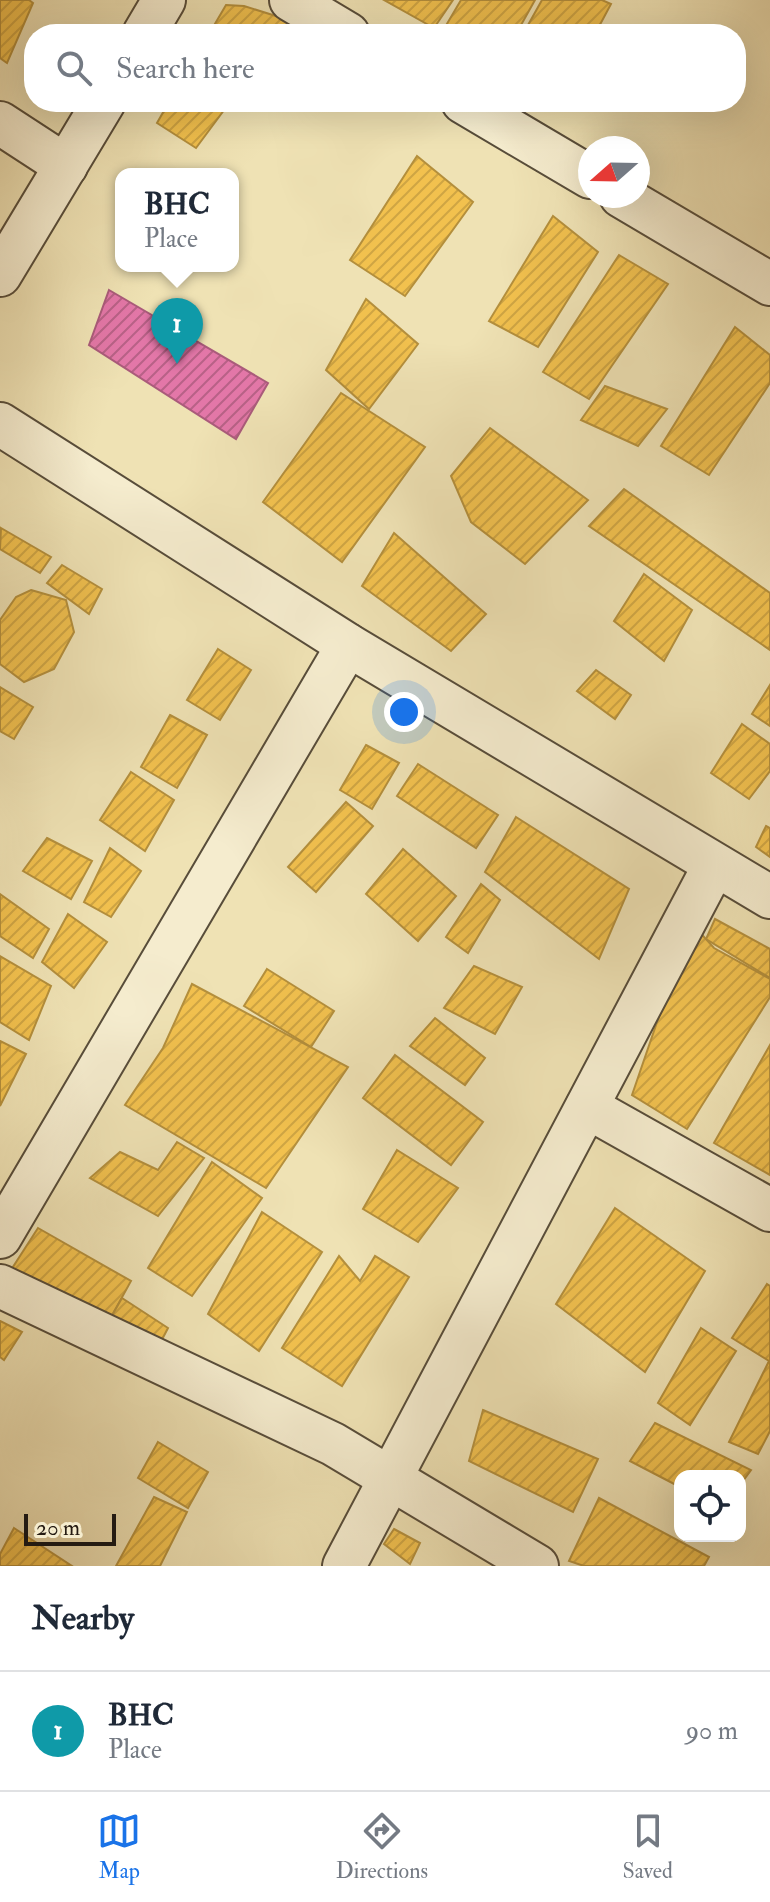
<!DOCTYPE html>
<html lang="en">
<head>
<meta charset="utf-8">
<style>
	:root { --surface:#fff; --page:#f6f6f7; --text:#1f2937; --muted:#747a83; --line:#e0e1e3; --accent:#1a73e8 }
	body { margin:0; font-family:"IM FELL Double Pica",serif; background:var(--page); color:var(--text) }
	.controls { position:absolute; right:24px; bottom:24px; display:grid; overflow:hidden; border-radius:16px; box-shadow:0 8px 32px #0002 }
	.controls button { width:72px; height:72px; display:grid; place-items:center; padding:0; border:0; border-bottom:2px solid var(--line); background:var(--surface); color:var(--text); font:40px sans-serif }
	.compass { position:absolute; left:578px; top:136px; width:72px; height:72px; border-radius:50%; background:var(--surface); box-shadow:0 8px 32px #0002; rotate:250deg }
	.scale { position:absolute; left:24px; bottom:20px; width:92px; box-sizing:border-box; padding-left:8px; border:4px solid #251b12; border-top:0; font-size:22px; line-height:28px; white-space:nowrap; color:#251b12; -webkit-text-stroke:6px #f5ecce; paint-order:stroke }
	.you { position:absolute; left:404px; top:712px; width:28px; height:28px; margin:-20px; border:6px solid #fff; border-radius:50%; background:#1a73e8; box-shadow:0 0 0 12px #1a73e833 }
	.badge { display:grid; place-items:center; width:52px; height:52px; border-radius:50%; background:var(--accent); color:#fff; font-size:26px; font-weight:700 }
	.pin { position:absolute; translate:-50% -66px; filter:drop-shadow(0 2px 4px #0008) }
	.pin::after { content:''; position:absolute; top:42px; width:28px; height:24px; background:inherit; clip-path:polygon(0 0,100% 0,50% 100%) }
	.popup { position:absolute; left:115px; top:168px; width:124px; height:104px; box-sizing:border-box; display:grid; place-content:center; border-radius:16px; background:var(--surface); filter:drop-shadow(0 2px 6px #0005); font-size:26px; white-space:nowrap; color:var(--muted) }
	.popup b { font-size:30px; color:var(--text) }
	.popup::after { content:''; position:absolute; left:50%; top:100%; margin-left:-16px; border:16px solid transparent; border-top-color:var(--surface) }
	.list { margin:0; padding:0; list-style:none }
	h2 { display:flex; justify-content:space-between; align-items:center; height:104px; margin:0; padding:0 32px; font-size:34px }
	h2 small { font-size:26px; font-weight:400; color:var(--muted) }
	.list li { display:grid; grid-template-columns:52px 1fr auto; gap:24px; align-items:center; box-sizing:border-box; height:120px; padding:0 32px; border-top:2px solid var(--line) }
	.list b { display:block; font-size:30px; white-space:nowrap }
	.list p { margin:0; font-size:26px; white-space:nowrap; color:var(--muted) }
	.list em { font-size:26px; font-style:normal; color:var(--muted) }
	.icon { flex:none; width:44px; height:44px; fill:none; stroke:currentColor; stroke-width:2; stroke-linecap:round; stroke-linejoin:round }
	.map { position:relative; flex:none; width:770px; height:1566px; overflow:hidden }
	.search { position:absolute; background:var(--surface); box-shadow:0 8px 32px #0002; left:24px; right:24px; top:24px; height:88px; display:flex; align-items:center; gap:20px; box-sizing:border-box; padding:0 28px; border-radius:32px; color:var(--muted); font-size:30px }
	.sheet { height:224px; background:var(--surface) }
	nav { display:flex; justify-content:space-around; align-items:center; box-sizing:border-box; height:112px; border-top:2px solid var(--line); background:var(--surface); font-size:22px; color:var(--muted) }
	nav a { display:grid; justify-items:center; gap:4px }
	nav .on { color:var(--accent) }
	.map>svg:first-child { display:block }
	.homes { fill:url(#homes-hatch); stroke:#b48f3c; stroke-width:2 }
	.health { fill:url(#health-hatch); stroke:#aa5b7b; stroke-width:2 }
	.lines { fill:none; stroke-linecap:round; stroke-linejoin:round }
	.minor-casing { stroke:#584d3a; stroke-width:46 }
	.minor { stroke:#f5ecce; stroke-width:42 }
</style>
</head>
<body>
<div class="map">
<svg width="770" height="1566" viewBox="0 0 770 1566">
	<defs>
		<pattern id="homes-hatch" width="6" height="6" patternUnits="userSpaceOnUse" patternTransform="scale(2)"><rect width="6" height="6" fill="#f2c14e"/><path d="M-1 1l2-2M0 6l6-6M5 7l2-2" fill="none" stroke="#cfa543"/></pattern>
		<pattern id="health-hatch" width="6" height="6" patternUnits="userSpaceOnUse" patternTransform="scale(2)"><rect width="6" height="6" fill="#e377a8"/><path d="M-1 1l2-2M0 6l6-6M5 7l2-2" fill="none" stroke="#b86187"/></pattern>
	</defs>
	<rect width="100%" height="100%" fill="#efe2b4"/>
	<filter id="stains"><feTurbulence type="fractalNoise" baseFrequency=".0025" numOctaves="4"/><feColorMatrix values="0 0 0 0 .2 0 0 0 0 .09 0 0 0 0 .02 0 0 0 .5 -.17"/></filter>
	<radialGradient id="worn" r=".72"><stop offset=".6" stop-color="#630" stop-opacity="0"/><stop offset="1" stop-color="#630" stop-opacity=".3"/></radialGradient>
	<g class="homes">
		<polygon points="0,0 29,0 33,3 7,63 0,58"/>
		<polygon points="384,0 453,0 434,28"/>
		<polygon points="461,0 535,0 516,34 441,34"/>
		<polygon points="542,0 602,0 611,4 595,34 523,34"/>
		<polygon points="226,5 244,6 295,22 315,34 209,34"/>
		<polygon points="169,102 230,102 196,148 157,123"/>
		<polygon points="417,156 473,202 405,296 350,260"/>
		<polygon points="553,216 598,252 538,347 489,321"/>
		<polygon points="619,255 668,284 589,399 543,372"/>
		<polygon points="366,299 418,344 369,409 326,370"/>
		<polygon points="735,327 770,355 770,383 709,475 661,446"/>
		<polygon points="605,386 667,409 638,446 581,420"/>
		<polygon points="341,393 425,447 342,562 263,502"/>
		<polygon points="490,428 588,500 525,564 471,522 451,476"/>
		<polygon points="624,489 770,593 770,650 589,526"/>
		<polygon points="1,528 51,557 40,573 0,549"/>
		<polygon points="394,533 486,614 451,651 362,586"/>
		<polygon points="62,565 102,589 89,614 47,583"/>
		<polygon points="644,574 692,610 664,661 614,621"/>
		<polygon points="31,590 66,600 74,632 54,669 24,682 0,664 0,620 16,597"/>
		<polygon points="218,649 251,670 220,720 187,700"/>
		<polygon points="596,670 631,695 615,719 577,691"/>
		<polygon points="770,685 770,726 752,714"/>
		<polygon points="0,687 33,707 14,739 0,731"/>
		<polygon points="170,715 207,735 177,788 141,767"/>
		<polygon points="742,724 770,744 770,771 749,799 711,773"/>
		<polygon points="366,745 399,763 372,809 340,790"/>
		<polygon points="418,764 498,815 476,848 397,796"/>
		<polygon points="131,772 174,800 145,851 100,820"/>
		<polygon points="346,802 373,826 316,892 288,867"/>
		<polygon points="516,817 629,889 599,959 485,872"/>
		<polygon points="766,826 770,828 770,857 756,847"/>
		<polygon points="47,838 92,861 71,899 23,871"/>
		<polygon points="110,848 141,871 111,917 84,902"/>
		<polygon points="403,849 456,896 418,941 366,894"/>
		<polygon points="481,884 500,900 468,953 446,937"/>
		<polygon points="0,894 49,929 33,958 0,936"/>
		<polygon points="68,914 107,942 74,988 42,962"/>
		<polygon points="715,919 770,949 770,978 706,939"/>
		<polygon points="695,927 714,948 770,979 770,997 687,1129 632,1095 678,961"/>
		<polygon points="0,956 51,986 29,1040 0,1022"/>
		<polygon points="474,966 522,987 495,1034 444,1008"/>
		<polygon points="267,969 334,1011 311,1047 244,1006"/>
		<polygon points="192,984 348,1067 266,1188 125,1105 163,1048"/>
		<polygon points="435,1018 485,1058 465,1085 410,1046"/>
		<polygon points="0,1041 26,1054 0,1106"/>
		<polygon points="770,1045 770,1175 714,1143"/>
		<polygon points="395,1055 483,1122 451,1165 363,1098"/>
		<polygon points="177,1142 204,1158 158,1216 90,1178 120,1152 158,1170"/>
		<polygon points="397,1150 458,1188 418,1242 363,1209"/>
		<polygon points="212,1162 262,1198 192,1296 148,1268"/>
		<polygon points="615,1208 705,1271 645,1372 556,1304"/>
		<polygon points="262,1212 322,1252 259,1351 208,1314"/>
		<polygon points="38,1228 131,1281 104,1330 11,1270"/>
		<polygon points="339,1256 360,1281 375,1256 409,1277 342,1386 282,1348"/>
		<polygon points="767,1284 770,1286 770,1431 758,1454 729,1442 769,1361 732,1338"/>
		<polygon points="122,1298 168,1328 157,1349 110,1319"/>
		<polygon points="0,1321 22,1332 4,1360 0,1357"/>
		<polygon points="701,1328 736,1351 690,1425 658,1403"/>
		<polygon points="483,1410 598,1459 573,1512 469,1461"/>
		<polygon points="655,1423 751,1470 740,1485 740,1476 680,1476 680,1487 630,1461"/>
		<polygon points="158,1442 208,1472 188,1508 138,1478"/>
		<polygon points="154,1497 187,1512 160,1566 116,1566"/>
		<polygon points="599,1498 709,1557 704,1566 584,1566 569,1561"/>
		<polygon points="14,1528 72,1566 0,1566 0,1554"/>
		<polygon points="394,1529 420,1543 410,1564 384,1544"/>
	</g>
	<polygon class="health" points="109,290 268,383 236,439 89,345"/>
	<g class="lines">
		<g class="minor-casing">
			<g id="minor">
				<polyline points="291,0 348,34"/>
				<polyline points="144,34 164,0"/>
				<polyline points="463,102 590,177"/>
				<polyline points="0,123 66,166"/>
				<polyline points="621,196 770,284"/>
				<polyline points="0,275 104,102"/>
				<polyline points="0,424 348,645 770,897"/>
				<polyline points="587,1107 770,1210"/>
				<polyline points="0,1237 348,645"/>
				<polyline points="0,1286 333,1444 537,1566"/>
				<polyline points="344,1566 714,866"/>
			</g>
		</g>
		<use href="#minor" class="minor"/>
	</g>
	<rect width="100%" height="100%" filter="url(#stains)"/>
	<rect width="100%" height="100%" fill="url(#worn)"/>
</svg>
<div class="controls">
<button><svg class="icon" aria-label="locate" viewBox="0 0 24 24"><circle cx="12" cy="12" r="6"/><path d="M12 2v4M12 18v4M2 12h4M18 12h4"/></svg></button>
</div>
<svg class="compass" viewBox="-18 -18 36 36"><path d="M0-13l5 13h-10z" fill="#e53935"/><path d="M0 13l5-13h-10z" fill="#747a83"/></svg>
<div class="scale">20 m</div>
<div class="you"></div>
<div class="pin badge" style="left:177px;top:364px;background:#0f9aa8">1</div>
<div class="popup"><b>BHC</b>Place</div>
<div class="search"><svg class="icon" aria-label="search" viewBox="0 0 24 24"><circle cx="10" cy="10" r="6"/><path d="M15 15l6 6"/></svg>Search here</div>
</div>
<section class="sheet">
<h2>Nearby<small></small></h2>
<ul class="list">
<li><span class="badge" style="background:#0f9aa8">1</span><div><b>BHC</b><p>Place</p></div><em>90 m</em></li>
</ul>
</section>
<nav>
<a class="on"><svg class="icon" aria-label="map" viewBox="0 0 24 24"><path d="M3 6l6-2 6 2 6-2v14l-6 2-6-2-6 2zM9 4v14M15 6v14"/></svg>Map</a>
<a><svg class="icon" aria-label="directions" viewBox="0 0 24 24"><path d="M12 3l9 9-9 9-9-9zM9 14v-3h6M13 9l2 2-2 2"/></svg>Directions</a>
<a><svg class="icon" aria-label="saved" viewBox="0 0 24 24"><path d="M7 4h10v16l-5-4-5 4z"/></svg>Saved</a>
</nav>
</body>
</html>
